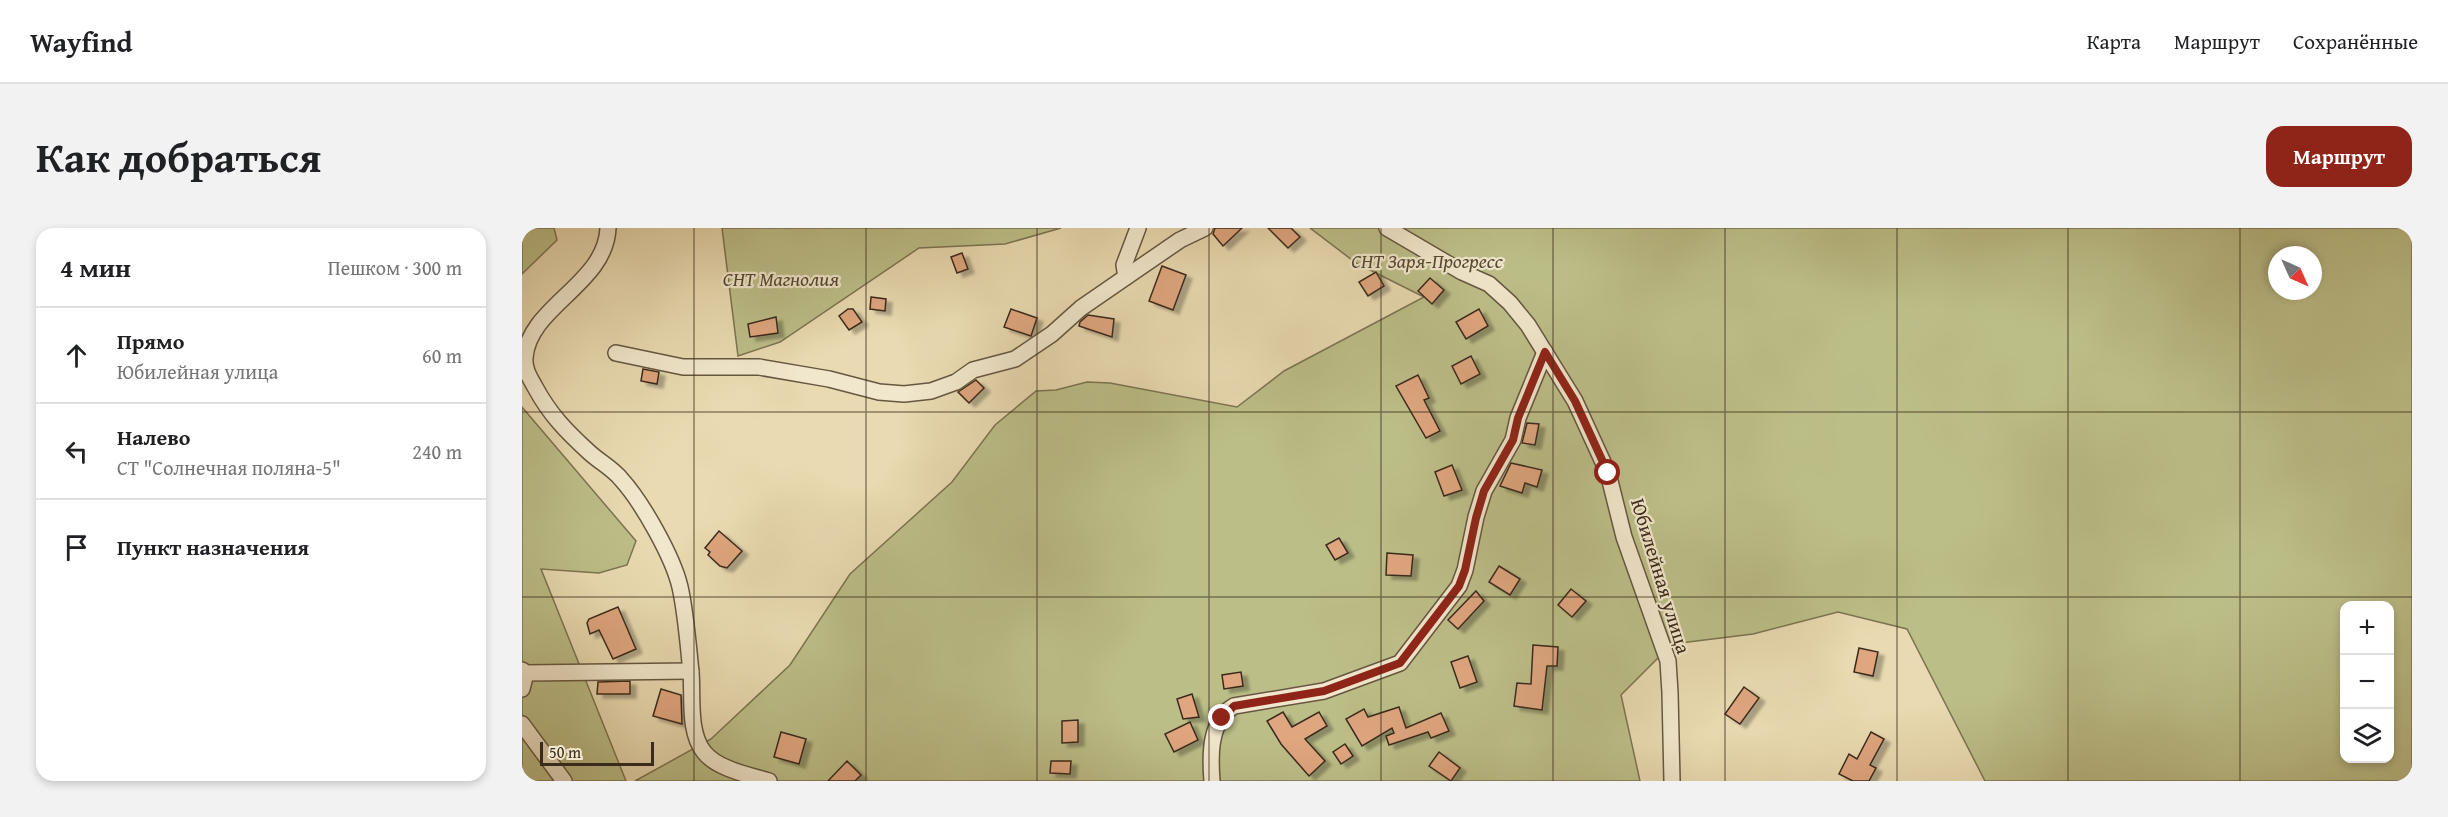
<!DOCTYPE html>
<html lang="ru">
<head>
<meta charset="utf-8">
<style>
	:root { --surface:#fff; --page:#f2f2f2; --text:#202124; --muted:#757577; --line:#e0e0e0; --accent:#8f2418 }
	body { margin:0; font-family:"Gentium Book Plus",serif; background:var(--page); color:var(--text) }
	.controls { position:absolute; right:18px; bottom:18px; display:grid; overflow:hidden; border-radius:12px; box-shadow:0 3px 9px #0003 }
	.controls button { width:54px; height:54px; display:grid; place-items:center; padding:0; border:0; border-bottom:2px solid var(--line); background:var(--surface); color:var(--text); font:30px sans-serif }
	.compass { position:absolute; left:1746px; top:18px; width:54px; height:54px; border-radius:50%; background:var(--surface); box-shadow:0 3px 9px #0003; rotate:135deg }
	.scale { position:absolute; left:18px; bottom:15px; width:114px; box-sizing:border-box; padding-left:6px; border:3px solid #3b2b1c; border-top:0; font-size:16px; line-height:21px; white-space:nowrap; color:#3b2b1c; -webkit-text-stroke:4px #f1e7cc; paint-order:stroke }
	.stop { position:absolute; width:18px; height:18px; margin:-14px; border:4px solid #8f2418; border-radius:50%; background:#fff }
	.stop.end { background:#8f2418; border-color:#fff; box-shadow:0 2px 6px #0008 }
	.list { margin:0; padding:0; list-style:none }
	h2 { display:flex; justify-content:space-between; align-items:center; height:78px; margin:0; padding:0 24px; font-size:26px }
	h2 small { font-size:20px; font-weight:400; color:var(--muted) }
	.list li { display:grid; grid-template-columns:39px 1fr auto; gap:18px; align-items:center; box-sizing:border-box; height:96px; padding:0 24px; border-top:2px solid var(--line) }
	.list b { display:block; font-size:22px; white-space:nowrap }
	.list p { margin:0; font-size:20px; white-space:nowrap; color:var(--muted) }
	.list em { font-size:20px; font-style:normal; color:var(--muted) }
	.icon { flex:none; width:33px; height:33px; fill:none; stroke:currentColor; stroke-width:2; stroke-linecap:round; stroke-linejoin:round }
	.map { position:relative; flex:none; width:1890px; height:553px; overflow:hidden; border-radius:18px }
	header { display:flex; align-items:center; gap:36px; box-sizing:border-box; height:84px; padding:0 30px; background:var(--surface); border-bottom:2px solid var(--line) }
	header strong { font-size:28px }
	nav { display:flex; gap:33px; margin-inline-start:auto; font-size:21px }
	.intro { display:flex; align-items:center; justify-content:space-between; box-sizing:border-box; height:144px; padding:0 36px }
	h1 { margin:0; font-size:42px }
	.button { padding:15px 27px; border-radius:18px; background:var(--accent); color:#fff; font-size:21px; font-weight:700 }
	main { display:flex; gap:36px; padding:0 36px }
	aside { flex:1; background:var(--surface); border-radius:18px; box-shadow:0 3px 9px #0003 }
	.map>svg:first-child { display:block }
	.green { fill:#bcbe88; stroke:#7c7452; stroke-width:1.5; fill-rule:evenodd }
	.building { fill:#dfa67f; stroke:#3b2b1c; stroke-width:1.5; filter:url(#shadow) }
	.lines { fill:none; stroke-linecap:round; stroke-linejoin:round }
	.minor-casing { stroke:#665741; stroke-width:18 }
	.minor { stroke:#f1e7cc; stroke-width:15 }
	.route { stroke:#8f2418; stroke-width:8 }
	.grid { fill:none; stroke:#3b2b1c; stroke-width:1.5; stroke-opacity:0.55 }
	.labels { text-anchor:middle; stroke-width:4.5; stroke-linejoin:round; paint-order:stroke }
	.park-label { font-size:20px; font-style:italic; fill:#554832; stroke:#f1e7cc }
	.street-label { font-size:20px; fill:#3b2b1c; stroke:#f1e7cc }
</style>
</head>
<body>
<header>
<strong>Wayfind</strong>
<nav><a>Карта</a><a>Маршрут</a><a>Сохранённые</a></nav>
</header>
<div class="intro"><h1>Как добраться</h1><a class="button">Маршрут</a></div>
<main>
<aside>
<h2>4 мин<small>Пешком · 300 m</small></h2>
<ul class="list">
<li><svg class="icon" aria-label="ahead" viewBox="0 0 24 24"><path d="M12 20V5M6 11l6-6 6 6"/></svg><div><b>Прямо</b><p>Юбилейная улица</p></div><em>60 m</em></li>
<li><svg class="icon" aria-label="left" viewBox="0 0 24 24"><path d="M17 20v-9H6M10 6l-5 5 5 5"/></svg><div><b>Налево</b><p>СТ &quot;Солнечная поляна-5&quot;</p></div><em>240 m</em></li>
<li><svg class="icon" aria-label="arrive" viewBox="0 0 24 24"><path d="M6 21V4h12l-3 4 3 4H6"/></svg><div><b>Пункт назначения</b></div></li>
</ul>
</aside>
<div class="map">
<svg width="1890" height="553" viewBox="0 0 1890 553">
	<defs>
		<filter id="shadow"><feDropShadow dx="6" dy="4" stdDeviation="1.5" flood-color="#0004"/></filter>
	</defs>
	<rect width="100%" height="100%" fill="#e9dab1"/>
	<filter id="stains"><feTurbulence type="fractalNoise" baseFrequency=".00333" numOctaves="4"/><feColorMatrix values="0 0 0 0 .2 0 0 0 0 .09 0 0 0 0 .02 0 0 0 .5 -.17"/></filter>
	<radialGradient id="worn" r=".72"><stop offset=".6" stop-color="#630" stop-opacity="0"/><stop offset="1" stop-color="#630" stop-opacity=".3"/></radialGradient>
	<g class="green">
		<polygon points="0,0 32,0 35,12 0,46"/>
		<polygon points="200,0 539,0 483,16 397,20 258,114 216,128"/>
		<path d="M788,0H1890V553H1463L1385,401L1316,384L1231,406L1150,416L1099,467L1118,553H113L189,511L268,437L328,346L430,254L473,197L514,163L534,162L565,154L588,155L715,179L762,143L902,69L834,35ZM1755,27H1791V63H1755ZM1822,377H1868V530H1822Z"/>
		<polygon points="0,179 114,313 105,337 77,345 19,341 104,553 0,553"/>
	</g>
	<g class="building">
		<polygon points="693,0 720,0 701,18 691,6"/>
		<polygon points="746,0 769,0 778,9 766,20"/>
		<polygon points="440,25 446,41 435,45 429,29"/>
		<polygon points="640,38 664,47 651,82 627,73"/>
		<polygon points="854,44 862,58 846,68 837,54"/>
		<polygon points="908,50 922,62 910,76 896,63"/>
		<polygon points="349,69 364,71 363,83 348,81"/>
		<polygon points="326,81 331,81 340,94 327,102 317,88"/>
		<polygon points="489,81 515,90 509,108 482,99"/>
		<polygon points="957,81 966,98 944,111 934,94"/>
		<polygon points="566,87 592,91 590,109 557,98 558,94"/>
		<polygon points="254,89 256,105 228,109 226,96"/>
		<polygon points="949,128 958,146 939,156 930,138"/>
		<polygon points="121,141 137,144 135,156 119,153"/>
		<polygon points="896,147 907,170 902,172 918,203 904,210 874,158"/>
		<polygon points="454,152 462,160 447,175 436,164"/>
		<polygon points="1005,195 1017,196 1013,217 1000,215"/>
		<polygon points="989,235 1020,242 1015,259 1003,255 1000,265 978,258"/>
		<polygon points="930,237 940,262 922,268 913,244"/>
		<polygon points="197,303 220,323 205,340 198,338 186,327 188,324 183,320"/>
		<polygon points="817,310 826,325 813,332 804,317"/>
		<polygon points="865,325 891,327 889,348 864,347"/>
		<polygon points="977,338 998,351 988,367 967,354"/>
		<polygon points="1049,361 1064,373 1050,389 1036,377"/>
		<polygon points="954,363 962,373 936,401 926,392"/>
		<polygon points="96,379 114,421 91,431 77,402 68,406 65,395 67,391"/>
		<polygon points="1011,417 1036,419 1035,438 1025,438 1020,482 992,478 995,455 1009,456"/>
		<polygon points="1337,420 1356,424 1351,448 1332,444"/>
		<polygon points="946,428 955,454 938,460 929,434"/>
		<polygon points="719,444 721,458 702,461 700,447"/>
		<polygon points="108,453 108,466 75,466 76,454"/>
		<polygon points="1222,459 1237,470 1218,496 1203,486"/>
		<polygon points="139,461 159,467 160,496 131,488"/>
		<polygon points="670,466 677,489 661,491 655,471"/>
		<polygon points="877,479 884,500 919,485 927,503 909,510 906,504 867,517 864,508 872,505 870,500 840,518 824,491 842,481 846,489"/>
		<polygon points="761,484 770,499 797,484 805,498 783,511 803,533 787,548 759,516 745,493"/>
		<polygon points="556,492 556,514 540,515 540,493"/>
		<polygon points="668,494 676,512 652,524 643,506"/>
		<polygon points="259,504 284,511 277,536 252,529"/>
		<polygon points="1349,504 1362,511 1348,537 1354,540 1347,553 1331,553 1317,546 1327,526 1335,531"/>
		<polygon points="823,516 831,528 819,536 811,524"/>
		<polygon points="917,524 938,540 929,553 907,538"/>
		<polygon points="325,533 339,547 333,553 306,553"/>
		<polygon points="529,533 549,533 548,546 528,545"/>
	</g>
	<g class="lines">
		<g class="minor-casing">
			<g id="minor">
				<path d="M86,0C84,56 6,79 3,130C2,141 8,150 13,159C28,187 45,204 68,225C78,234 91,241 99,251C120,274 151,329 158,359C164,386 166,416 169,444C171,469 166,504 182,524C195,541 227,547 247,553"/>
				<polyline points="865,0 940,44 967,56 988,75 1006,97 1053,173 1086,245 1102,309 1146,433 1148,465 1150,553"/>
				<polyline points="604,49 602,37 616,0"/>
				<polyline points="94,125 161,139 237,139 307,151 357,164 382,166 409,163 434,154 451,142 493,131 530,106 559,80 604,49 658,12 683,0"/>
				<polyline points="0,442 4,445 169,443"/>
				<polyline points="0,461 4,445"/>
				<polyline points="0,496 42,553"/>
				<path d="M690,553C688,528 687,493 712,478L802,463L878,435L937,358L943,342L954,289L962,263L991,212L996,190L1023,124"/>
			</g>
		</g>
		<use href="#minor" class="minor"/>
	</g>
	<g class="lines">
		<polyline class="route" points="700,490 712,478 802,463 878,435 937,358 943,342 954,290 962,263 991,212 996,190 1023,124 1053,173 1086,245"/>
	</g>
	<path class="grid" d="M172,0V553M344,0V553M515,0V553M687,0V553M859,0V553M1031,0V553M1203,0V553M1375,0V553M1546,0V553M1718,0V553M0,184H1890M0,369H1890"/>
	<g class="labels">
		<g class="park-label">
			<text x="905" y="40">СНТ Заря-Прогресс</text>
			<text x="259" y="58">СНТ Магнолия</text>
		</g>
		<g class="street-label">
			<text transform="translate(1139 348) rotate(73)" y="7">Юбилейная улица</text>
		</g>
	</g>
	<rect width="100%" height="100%" filter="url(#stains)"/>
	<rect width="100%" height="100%" fill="url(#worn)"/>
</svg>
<div class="controls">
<button>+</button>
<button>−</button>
<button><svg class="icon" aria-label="layers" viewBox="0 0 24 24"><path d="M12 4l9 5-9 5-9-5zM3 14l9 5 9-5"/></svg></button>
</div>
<svg class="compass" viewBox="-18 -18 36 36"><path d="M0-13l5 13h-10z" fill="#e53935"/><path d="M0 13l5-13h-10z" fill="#757577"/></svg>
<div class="scale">50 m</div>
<div class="stop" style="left:1086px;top:245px"></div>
<div class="stop end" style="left:700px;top:490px"></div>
</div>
</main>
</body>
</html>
